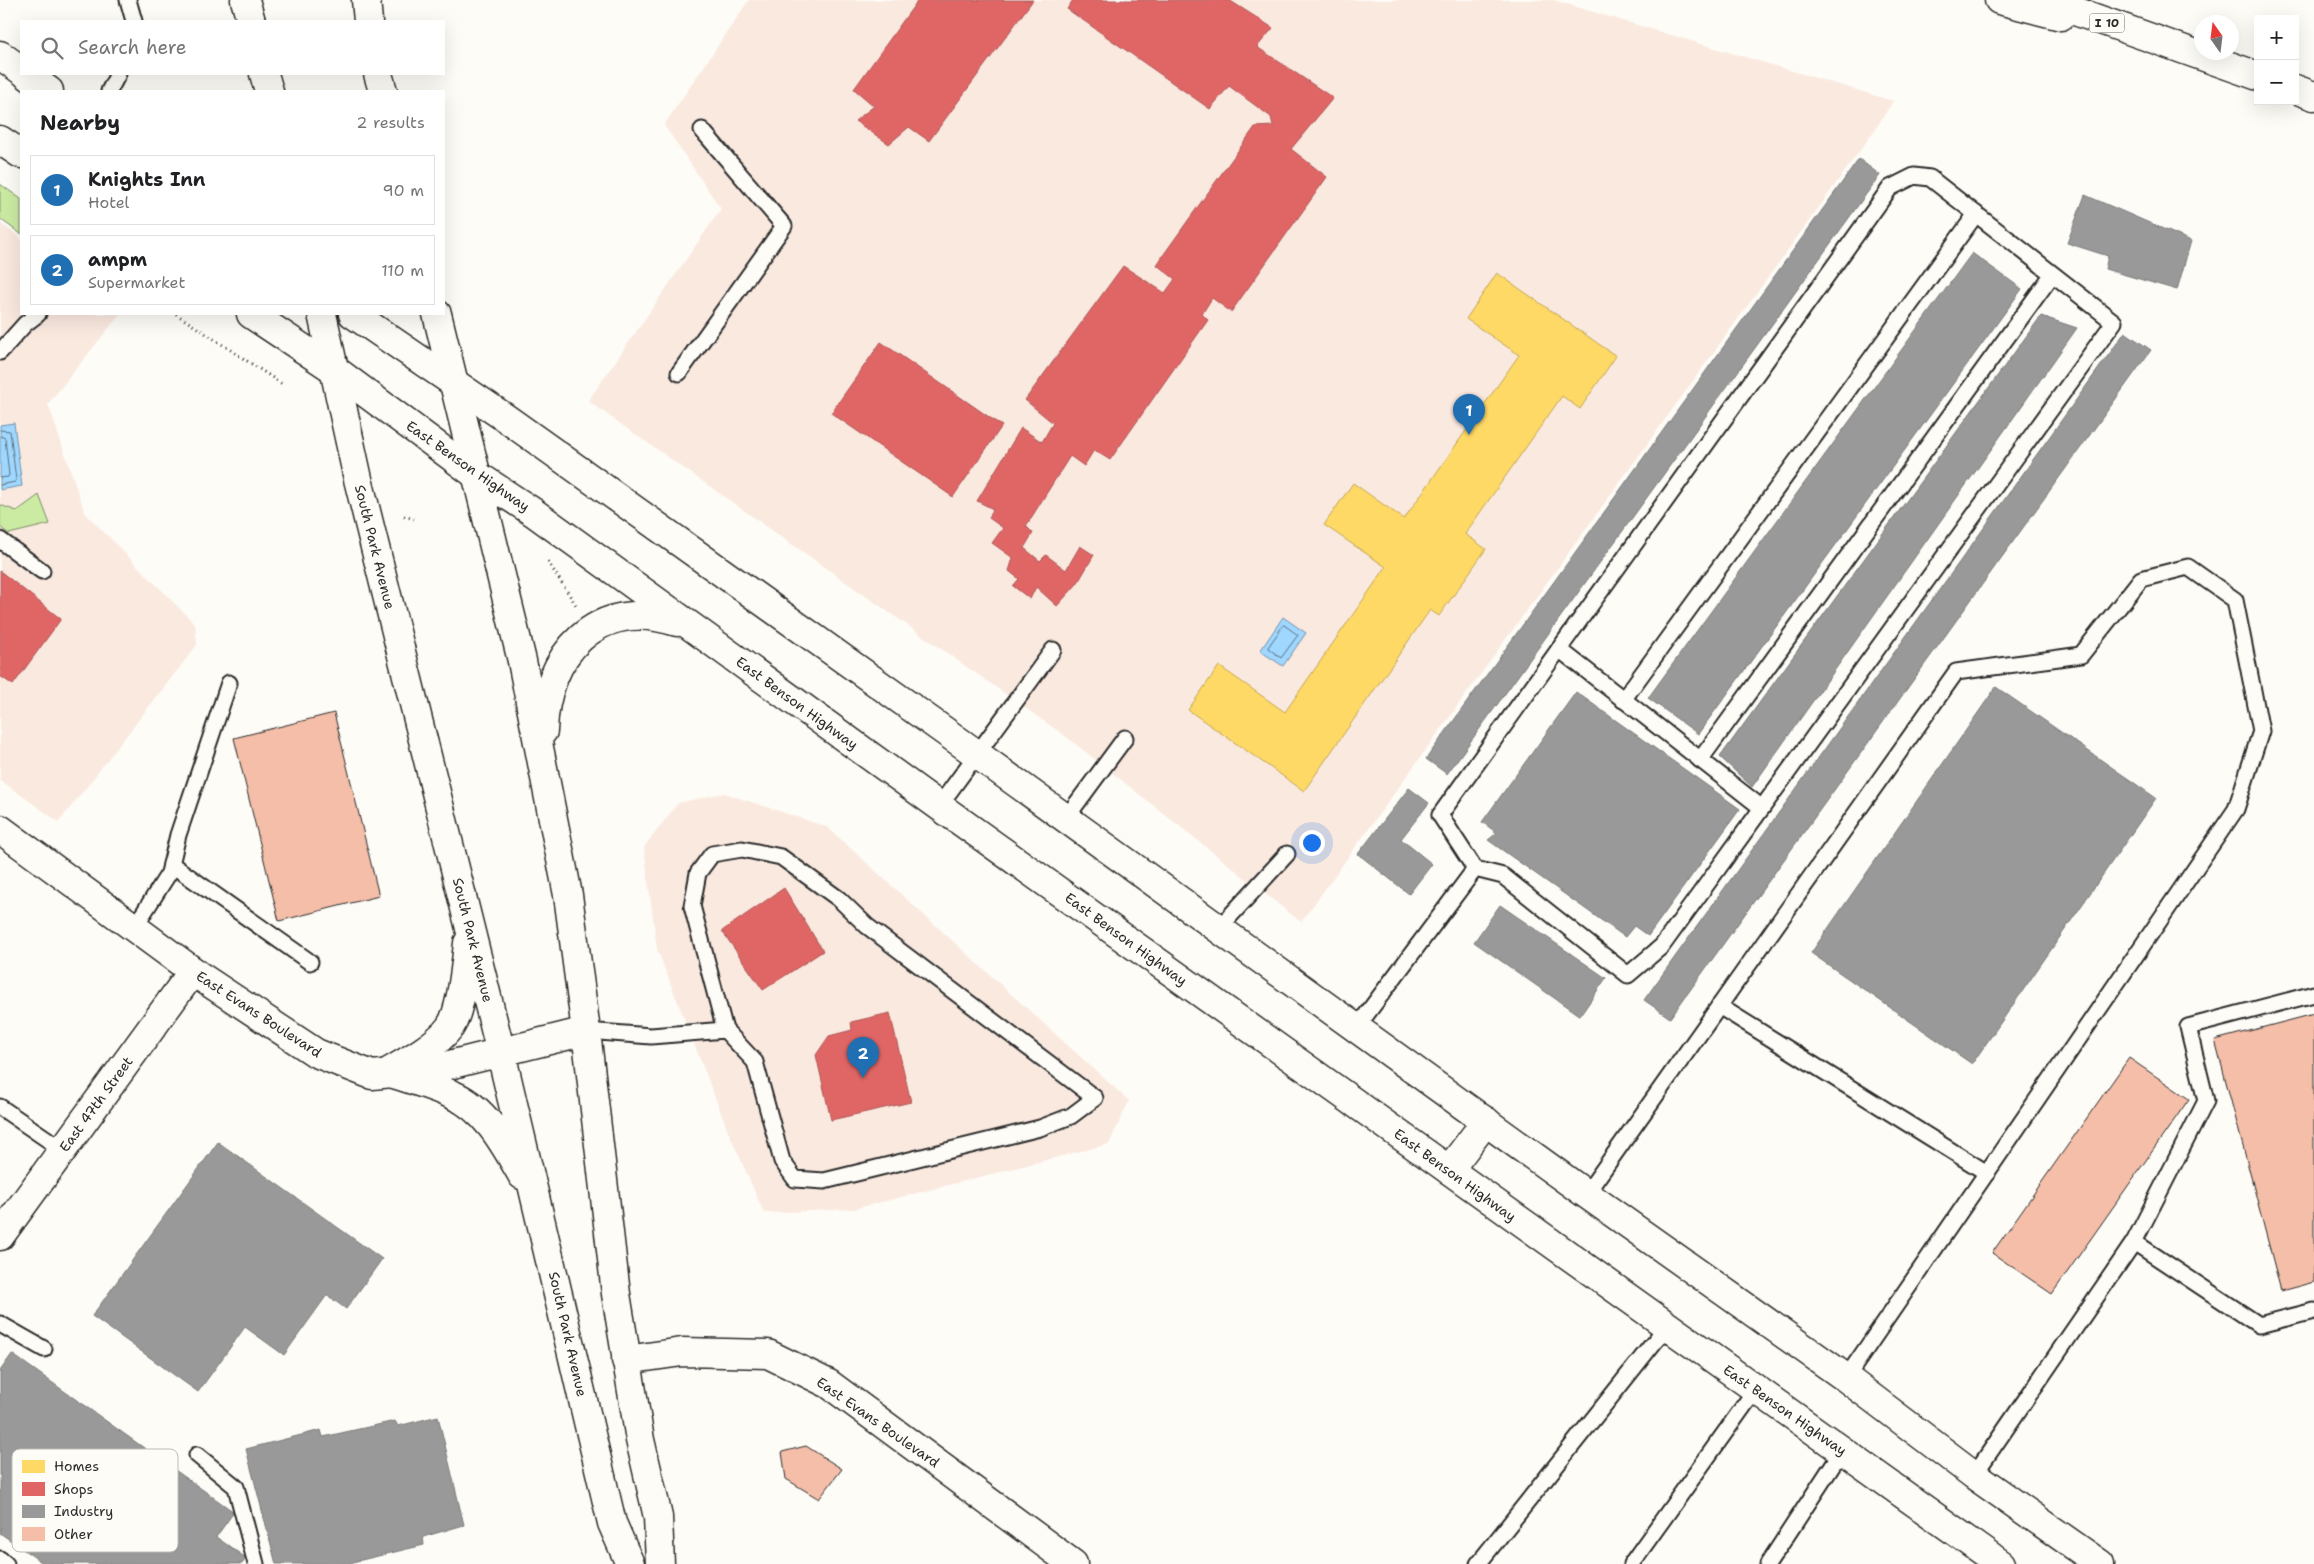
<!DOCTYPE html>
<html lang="en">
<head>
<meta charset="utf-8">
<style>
	:root { --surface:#fff; --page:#f6f6f6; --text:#202124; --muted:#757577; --line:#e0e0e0; --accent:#1f6fb2 }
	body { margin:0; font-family:"Shantell Sans",sans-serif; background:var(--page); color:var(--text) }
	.controls { position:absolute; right:15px; top:15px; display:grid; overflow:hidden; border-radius:0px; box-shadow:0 5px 20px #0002 }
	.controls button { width:45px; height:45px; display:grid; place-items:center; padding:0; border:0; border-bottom:1px solid var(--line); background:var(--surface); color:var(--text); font:25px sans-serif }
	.compass { position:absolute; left:2194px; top:15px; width:45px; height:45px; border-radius:50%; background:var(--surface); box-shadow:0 5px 20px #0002; rotate:346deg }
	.you { position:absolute; left:1311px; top:842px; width:18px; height:18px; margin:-12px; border:4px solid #fff; border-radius:50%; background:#1a73e8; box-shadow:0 0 0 8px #1a73e833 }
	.badge { display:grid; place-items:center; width:32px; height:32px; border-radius:50%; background:var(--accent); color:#fff; font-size:16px; font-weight:700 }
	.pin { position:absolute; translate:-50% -41px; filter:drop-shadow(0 1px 2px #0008) }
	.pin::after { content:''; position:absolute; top:26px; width:18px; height:15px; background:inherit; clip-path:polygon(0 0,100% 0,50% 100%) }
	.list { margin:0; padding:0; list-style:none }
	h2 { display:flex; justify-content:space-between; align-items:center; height:65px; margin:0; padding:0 20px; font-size:21px }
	h2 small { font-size:16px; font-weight:400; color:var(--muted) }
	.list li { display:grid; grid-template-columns:32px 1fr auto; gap:15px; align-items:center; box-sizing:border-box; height:70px; margin:0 10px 10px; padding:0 10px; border:1px solid var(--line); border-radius:0px }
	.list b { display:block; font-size:19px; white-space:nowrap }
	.list p { margin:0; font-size:16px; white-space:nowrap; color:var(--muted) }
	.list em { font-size:16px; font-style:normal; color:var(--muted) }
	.icon { flex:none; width:28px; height:28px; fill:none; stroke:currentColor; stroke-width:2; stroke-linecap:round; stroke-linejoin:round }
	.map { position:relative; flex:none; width:2314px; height:1564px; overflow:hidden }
	.search { position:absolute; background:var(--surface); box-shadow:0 5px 20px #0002; left:20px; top:20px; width:425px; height:55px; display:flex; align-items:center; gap:12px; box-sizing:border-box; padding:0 18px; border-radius:0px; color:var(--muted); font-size:19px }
	.panel { position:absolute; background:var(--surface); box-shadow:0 5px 20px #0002; left:20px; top:90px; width:425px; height:225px; border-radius:0px }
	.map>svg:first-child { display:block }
	.built { fill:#fae9df }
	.grass { fill:#cbeba3; stroke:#7b8b67 }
	.water { fill:#9fd7ff; stroke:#7192aa }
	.homes { fill:#ffd966; stroke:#bfa554 }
	.shops { fill:#e06666; stroke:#aa5454 }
	.industry { fill:#999; stroke:#787878 }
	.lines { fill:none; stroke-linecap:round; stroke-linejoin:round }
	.shore { stroke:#597080; stroke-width:1 }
	.building { fill:#f4bea8; stroke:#2b2b2b }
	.lane-casing { stroke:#2b2b2b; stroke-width:19 }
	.street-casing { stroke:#2b2b2b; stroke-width:31 }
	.secondary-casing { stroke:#2b2b2b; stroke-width:31 }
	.highway-casing { stroke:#2b2b2b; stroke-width:31 }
	.path { stroke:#2b2b2b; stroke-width:3; stroke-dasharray:1 4; stroke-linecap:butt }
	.lane { stroke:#fdfcf7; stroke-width:15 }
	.street { stroke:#fdfcf7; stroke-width:28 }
	.secondary { stroke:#fdfcf7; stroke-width:28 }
	.highway { stroke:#fdfcf7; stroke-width:28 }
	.labels { text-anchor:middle; stroke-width:5; stroke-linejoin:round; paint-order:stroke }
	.shield { fill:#fdfcf7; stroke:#6a6a68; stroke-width:1 }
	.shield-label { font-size:12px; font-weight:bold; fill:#2b2b2b }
	.street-label { font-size:14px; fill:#2b2b2b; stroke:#fdfcf7 }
	.key { fill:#fdfcf7; stroke:#bebdba; stroke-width:1 }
	.key-label { font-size:14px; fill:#2b2b2b }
</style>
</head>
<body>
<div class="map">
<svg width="2314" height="1564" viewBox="0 0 2314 1564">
	<rect width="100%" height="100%" fill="#fdfcf7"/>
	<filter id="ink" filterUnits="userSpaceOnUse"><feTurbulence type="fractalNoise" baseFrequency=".02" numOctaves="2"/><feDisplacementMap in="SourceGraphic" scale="10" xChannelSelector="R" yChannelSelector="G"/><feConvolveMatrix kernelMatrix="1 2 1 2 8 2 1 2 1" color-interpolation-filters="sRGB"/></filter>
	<g filter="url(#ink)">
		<g class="built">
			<polygon points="749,0 1553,0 1893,101 1874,131 1301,922 1068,738 588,401 721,209 664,125"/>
			<polygon points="0,223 21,238 21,314 120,314 48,404 85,513 195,624 197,645 59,822 0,780"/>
			<polygon points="724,793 827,827 1129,1101 1109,1144 854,1209 764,1213 729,1133 657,949 644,847 678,803"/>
		</g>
		<g class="grass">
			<polygon points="0,184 21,199 21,234 0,219"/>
			<polygon points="39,495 50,524 9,534 0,527 0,505 17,511"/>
		</g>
		<g class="water">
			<polygon points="14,423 22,486 0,490 0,425"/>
			<polygon points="1283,617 1306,633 1283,666 1260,651"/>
		</g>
		<polygon class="homes" points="1497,273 1616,356 1580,409 1562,396 1465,534 1486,549 1439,616 1430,610 1304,791 1188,710 1219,666 1285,712 1386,567 1324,525 1353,483 1404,519 1519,355 1466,319"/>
		<g class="shops">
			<polygon points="918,0 1033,0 929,141 909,127 889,144 855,121 874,106 854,89"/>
			<polygon points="1073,0 1229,0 1273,28 1257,47 1333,98 1291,149 1327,177 1231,312 1212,298 1202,314 1208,320 1110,460 1094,450 1084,466 1070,456 1026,526 1033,533 1024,548 1040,561 1046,555 1066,570 1080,546 1094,555 1077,584 1057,606 1036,587 1030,599 1013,586 1019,579 1009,571 1013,558 992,543 1003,528 989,518 993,509 977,501 1021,428 1042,442 1053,423 1025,400 1123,266 1165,293 1175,279 1157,265 1164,254 1255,127 1273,126 1271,117 1229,86 1210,109 1067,9"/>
			<polygon points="881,342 1002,426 953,497 831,413"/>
			<polygon points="0,571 61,619 13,685 0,676"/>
			<polygon points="784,888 823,951 763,990 722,931"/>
			<polygon points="890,1013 911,1102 831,1120 816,1055 829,1036 852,1030 851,1022"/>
		</g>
		<g class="industry">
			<polygon points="1859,159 1880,175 1447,774 1426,759"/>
			<polygon points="2085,195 2191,241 2177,290 2105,269 2108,256 2067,243"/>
			<polygon points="1972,253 2022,289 1698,734 1648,698"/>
			<polygon points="2041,316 2077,328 1752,787 1720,757"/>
			<polygon points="2125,332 2151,350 1670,1018 1644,1000"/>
			<polygon points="1996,687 2156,798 1972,1064 1811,953"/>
			<polygon points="1576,692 1740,809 1648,936 1634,926 1625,937 1488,840 1497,833 1482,822"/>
			<polygon points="1409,788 1429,803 1401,839 1432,864 1409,894 1358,854"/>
			<polygon points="1500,905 1606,978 1580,1016 1474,942"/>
			<polygon points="218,1142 382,1259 346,1309 327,1295 284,1355 245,1327 198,1392 92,1316"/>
			<polygon points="12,1354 234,1512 216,1537 246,1558 242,1564 44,1564 0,1533 0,1371"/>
			<polygon points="438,1416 464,1525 423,1537 424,1545 353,1562 353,1564 276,1564 246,1449 321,1430 323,1437 395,1421 398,1426"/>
		</g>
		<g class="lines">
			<g class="shore">
				<polyline points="0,430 10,431 16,480 15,482 0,485"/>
				<polyline points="0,436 5,438 9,475 8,477 0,478"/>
				<polygon points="1284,625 1298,635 1281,658 1268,648"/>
			</g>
		</g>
		<g class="building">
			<polygon points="334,713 379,896 279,921 234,738"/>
			<polygon points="2314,1014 2314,1282 2281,1291 2215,1040"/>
			<polygon points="2129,1058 2189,1099 2052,1294 1992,1253"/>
			<polygon points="806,1446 842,1469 819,1499 786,1479 782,1452"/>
		</g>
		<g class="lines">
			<g class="lane-casing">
				<g id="lane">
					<polyline points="128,0 134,21"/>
					<polyline points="109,91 118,74"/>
					<polyline points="0,352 25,324 38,314"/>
					<polyline points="679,373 784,226 702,130"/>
					<polyline points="0,540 42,571"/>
					<polyline points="1559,649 1762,808"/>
					<polyline points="1623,700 1976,214"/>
					<polyline points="1700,760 2052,275"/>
					<polyline points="939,806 1053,650"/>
					<polyline points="1066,818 1125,738"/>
					<polygon points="742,849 781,857 839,899 867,926 1095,1098 1071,1116 1040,1128 824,1181 795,1179 782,1161 755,1062 725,1030 692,906 698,873 712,854"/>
					<polyline points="171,864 310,962"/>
					<polyline points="134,928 169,873 178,835 229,683"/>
					<polyline points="1219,928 1287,854"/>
					<polyline points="1719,1006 1987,1173"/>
					<polyline points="1357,1027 1475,869 1503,876 1628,975 1662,946 2114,322 1930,178 1914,176 1890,188 1440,815 1475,869"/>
					<polyline points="586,1031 651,1036 725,1030"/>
					<polyline points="0,1107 63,1150"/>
					<polyline points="1586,1194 1956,672 2081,655 2141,579 2188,567 2235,600 2261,731 2236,809 1846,1378"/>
					<polyline points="2134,1242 2206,1101 2188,1027 2314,994"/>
					<polyline points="0,1324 44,1349"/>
					<polyline points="197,1455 236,1487 256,1564"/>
					<polyline points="1974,1475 2134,1242 2259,1325 2314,1311"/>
					<polyline points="0,1559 6,1564"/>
					<polyline points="1478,1564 1667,1326"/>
					<polyline points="1631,1564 1756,1389"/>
					<polyline points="1768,1564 1842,1451"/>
				</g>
			</g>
			<g class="street-casing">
				<g id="street">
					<polyline points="0,829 201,977 316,1053 372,1075 433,1069 586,1031"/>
					<polyline points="0,1236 193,971"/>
					<polyline points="626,1360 682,1352 768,1354 829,1384 1073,1564"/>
				</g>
			</g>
			<g class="secondary-casing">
				<g id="secondary">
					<polyline points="245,0 251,21"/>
					<polyline points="0,55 21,70"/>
					<polyline points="26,74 49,91"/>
					<polyline points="264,74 269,91"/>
					<polyline points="378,74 383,91"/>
					<polyline points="0,140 21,154"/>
					<polyline points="251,314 335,370 475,474 533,512 939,806 2001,1564"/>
					<polyline points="322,314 358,479 501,1053 612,1523 630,1564"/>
					<polyline points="353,314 507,419 978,755 1586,1194 1846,1378 1974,1475 2100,1564"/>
					<polyline points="437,314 522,661 568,895 586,1031 616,1294 640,1440 658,1517 660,1564"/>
					<path d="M543,731C545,654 597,596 677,622"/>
					<path d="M387,1073C406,1062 437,1045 450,1027C461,1011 466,964 468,943"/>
					<path d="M391,1073C412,1080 433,1086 453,1095C486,1109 505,1145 522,1175"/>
					<polyline points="1449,1170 1486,1121"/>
				</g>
			</g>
			<g class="highway-casing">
				<g id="highway">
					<polyline points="366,0 368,21"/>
					<polyline points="1999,0 2061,16"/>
					<polyline points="2044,0 2258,76"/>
					<polyline points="2295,89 2314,96"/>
				</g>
			</g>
			<g class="path">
				<polyline points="176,314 282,384"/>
				<polyline points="404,516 414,519"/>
				<polyline points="548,562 576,605"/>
			</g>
			<use href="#lane" class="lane"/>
			<use href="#street" class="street"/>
			<use href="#secondary" class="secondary"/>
			<use href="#highway" class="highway"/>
		</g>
	</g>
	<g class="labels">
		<rect class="shield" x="2089.5" y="13.5" width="35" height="19" rx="4"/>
		<g class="shield-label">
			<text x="2107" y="27">I 10</text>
		</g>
		<g class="street-label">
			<text transform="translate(468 466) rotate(35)" y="5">East Benson Highway</text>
			<text transform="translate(375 547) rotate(76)" y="5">South Park Avenue</text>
			<text transform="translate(797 703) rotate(36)" y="5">East Benson Highway</text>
			<text transform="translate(1126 939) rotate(36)" y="5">East Benson Highway</text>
			<text transform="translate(473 940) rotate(76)" y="5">South Park Avenue</text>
			<text transform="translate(259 1014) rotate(33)" y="5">East Evans Boulevard</text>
			<text transform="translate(96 1104) rotate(-54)" y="5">East 47th Street</text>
			<text transform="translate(1455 1175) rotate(36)" y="5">East Benson Highway</text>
			<text transform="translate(568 1334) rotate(77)" y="5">South Park Avenue</text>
			<text transform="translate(1785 1410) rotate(35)" y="5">East Benson Highway</text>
			<text transform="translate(878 1422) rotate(35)" y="5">East Evans Boulevard</text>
		</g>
	</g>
	<rect x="12" y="1449" width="166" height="103" rx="8" class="key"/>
	<rect x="22" y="1460" width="23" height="13" fill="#ffd966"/>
	<rect x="22" y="1482" width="23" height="14" fill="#e06666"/>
	<rect x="22" y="1505" width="23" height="13" fill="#999"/>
	<rect x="22" y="1527" width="23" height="14" fill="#f4bea8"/>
	<g class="key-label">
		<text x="54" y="1471">Homes</text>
		<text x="54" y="1494">Shops</text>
		<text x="54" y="1516">Industry</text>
		<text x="54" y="1539">Other</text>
	</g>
</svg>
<div class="controls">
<button>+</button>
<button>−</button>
</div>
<svg class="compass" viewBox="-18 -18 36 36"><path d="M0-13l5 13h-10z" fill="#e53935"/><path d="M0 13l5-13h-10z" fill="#757577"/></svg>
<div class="you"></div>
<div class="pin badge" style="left:1469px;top:435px">1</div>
<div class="pin badge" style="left:863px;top:1078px">2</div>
<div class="search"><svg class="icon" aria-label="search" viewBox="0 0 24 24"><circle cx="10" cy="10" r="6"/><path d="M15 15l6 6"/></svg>Search here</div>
<section class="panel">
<h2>Nearby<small>2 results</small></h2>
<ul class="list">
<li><span class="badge">1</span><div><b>Knights Inn</b><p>Hotel</p></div><em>90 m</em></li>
<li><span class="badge">2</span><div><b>ampm</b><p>Supermarket</p></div><em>110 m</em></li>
</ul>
</section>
</div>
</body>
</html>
